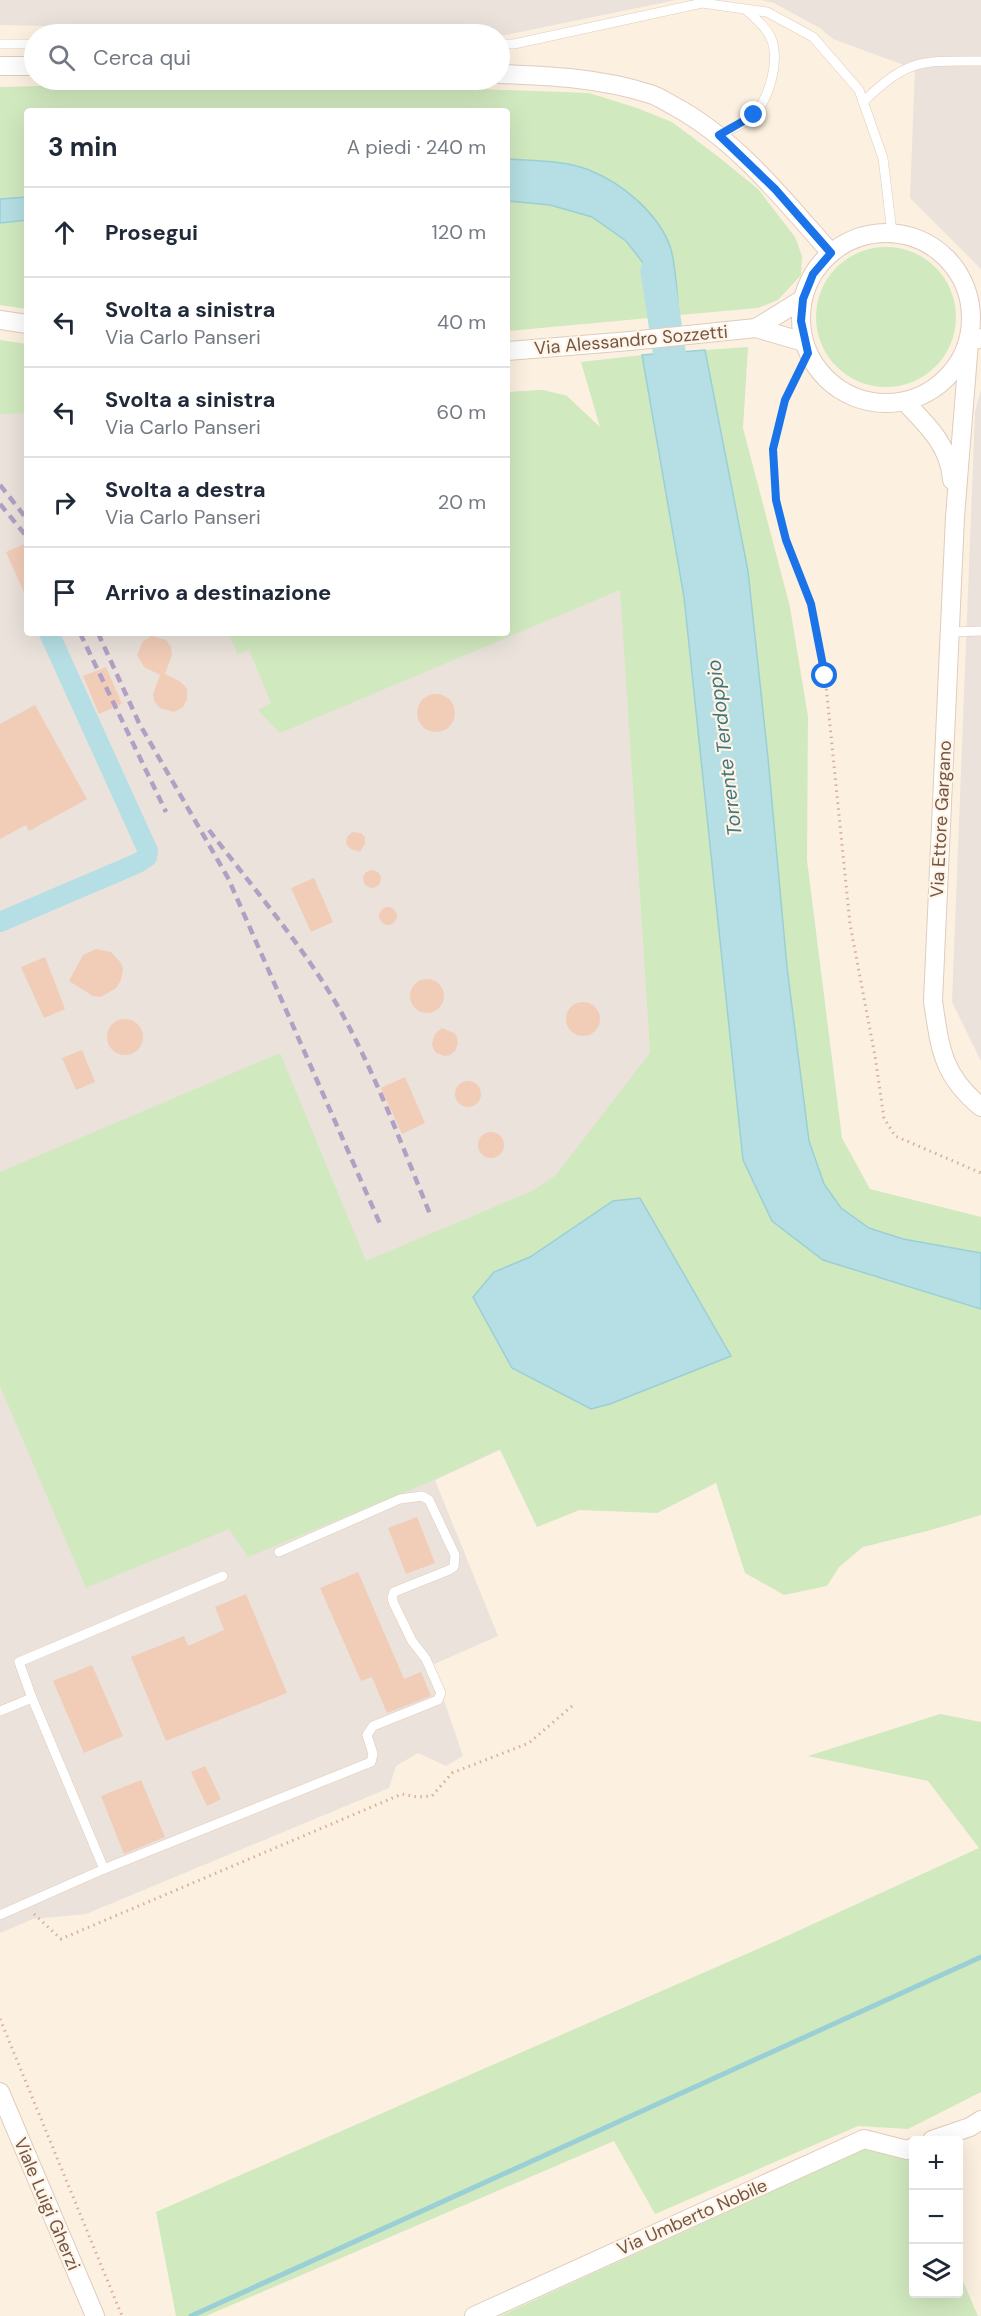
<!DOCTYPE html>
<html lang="it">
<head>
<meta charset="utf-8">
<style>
	:root { --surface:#fff; --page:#f6f6f7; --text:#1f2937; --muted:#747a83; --line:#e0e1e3 }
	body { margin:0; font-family:"DM Sans",sans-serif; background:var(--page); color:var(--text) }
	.controls { position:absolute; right:18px; bottom:18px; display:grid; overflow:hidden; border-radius:6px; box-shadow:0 6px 24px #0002 }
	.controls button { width:54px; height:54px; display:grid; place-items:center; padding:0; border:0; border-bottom:2px solid var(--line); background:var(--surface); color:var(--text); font:30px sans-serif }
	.stop { position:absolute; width:18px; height:18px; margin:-14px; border:4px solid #1a73e8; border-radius:50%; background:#fff }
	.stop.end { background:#1a73e8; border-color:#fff; box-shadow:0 2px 6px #0008 }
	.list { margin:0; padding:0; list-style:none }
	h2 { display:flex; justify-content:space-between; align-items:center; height:78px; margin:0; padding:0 24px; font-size:26px }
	h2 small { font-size:20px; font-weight:400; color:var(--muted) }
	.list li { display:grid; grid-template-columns:39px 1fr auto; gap:18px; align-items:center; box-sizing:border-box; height:90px; padding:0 24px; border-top:2px solid var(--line) }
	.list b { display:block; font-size:22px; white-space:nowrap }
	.list p { margin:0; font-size:20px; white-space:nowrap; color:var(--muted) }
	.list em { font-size:20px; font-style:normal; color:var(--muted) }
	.icon { flex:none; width:33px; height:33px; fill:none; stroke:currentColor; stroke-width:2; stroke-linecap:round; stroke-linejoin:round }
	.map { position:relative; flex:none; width:981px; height:2316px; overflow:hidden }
	.search { position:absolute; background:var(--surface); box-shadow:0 6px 24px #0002; left:24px; top:24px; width:486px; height:66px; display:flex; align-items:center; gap:15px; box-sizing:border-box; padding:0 21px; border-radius:33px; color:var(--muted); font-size:22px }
	.panel { position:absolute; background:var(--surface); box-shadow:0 6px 24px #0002; left:24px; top:108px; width:486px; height:528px; border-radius:6px }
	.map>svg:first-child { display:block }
	.industrial { fill:#eae2db }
	.green { fill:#d1e9bf; fill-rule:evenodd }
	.water { fill:#b5dfe4; stroke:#9bcfd6; stroke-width:1.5 }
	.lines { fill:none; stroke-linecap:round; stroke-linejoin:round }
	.stream { stroke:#9bcfd6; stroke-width:5 }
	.canal { stroke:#b5dfe4; stroke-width:20 }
	.river { stroke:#b5dfe4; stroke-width:33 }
	.building { fill:#f1cdb8 }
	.lane-casing { stroke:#dfccbc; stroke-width:10 }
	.street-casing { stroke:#dfccbc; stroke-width:20 }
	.path { stroke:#d5b09b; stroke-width:3; stroke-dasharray:1.5 4.5; stroke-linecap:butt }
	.lane { stroke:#fff; stroke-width:9 }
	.street { stroke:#fff; stroke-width:18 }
	.rail { stroke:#b2a0c4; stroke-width:4.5; stroke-dasharray:9 6; stroke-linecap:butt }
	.route { stroke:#1a73e8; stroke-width:8 }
	.labels { text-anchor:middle; stroke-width:4.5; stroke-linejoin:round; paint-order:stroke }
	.street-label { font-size:18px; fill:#725648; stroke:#fff4e5 }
	.water-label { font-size:20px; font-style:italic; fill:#3f767f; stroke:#fff4e5 }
</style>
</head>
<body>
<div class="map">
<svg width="981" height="2316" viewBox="0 0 981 2316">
	<rect width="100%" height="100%" fill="#fcf0e0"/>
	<g class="industrial">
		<polygon points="0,0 676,0 505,35 0,25"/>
		<polygon points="761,0 981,0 981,269 910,198 915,69 833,39 820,28 774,3"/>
		<polygon points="0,353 27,359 27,633 507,633 507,392 543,390 567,396 612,462 650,1053 801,1420 537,1527 500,1450 435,1480 498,1636 432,1665 463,1756 446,1766 418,1753 396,1766 389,1788 86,1914 33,1919 0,1933"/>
		<polygon points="981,390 981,1061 952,1002 975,412"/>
	</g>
	<g class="green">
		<polygon points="77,85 207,90 479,89 589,93 637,108 672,122 716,155 758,189 795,237 802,256 801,275 778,300 758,308 679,315 670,247 554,163 507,159 507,111 27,111 27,197 0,199 0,87"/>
		<polygon points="507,201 550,205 592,217 626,241 644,264 649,318 507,331"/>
		<polygon points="27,220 27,309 0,305 0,223"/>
		<circle cx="886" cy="317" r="70"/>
		<polygon points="0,340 27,344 27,413 0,414"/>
		<polygon points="748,347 743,428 790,607 808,717 807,860 842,1138 870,1189 981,1217 981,1253 903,1239 869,1228 841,1208 824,1184 809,1141 787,967 768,758 748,571 705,350"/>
		<path d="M642,355L684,597L743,1160L823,1260L981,1309V1515L931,1530L863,1547L839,1567L827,1586L784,1595L745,1573L716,1483L657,1513L579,1510L537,1527L500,1449L434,1480L248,1557L229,1529L86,1588L0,1386V1172L280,1053L366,1261L532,1191L555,1176L650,1053L620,590L280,733L258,710L271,703L249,650L237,654L229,633H507V392L543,390L567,396L600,427L581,362ZM530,1257L731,1356L610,1404L591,1409L512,1368L494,1272Z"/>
		<polygon points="940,1714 981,1722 981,2092 908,2129 858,2126 655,2214 614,2141 206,2316 176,2316 156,2212 776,1941 979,1848 928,1781 808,1756"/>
		<polygon points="864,2149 909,2158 913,2169 914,2294 958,2294 959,2272 978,2316 500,2316"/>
	</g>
	<g class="water">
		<path d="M507,159C533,161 564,160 589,170C622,183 657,212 670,246C676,264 677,295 679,315L649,318L644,264L626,241L592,217L550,205L507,201Z"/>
		<polygon points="27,197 27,220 0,223 0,199"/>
		<polygon points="705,350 748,571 768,758 787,967 809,1141 824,1184 841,1208 869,1228 903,1239 981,1253 981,1309 823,1260 772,1221 743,1160 684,597 642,355"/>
		<polygon points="640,1198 731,1356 610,1404 591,1409 512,1368 473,1297 494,1272 530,1257 613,1201"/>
	</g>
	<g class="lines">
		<polyline class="stream" points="191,2316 981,1957"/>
		<polyline class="canal" points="0,922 138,863 147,857 148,851 49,633"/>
		<polyline class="river" points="657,271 676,397"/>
	</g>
	<g class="building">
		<polygon points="27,543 27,599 6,552"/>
		<polygon points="152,636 166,640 171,647 172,655 165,674 181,682 187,689 187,699 183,707 174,712 160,708 154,701 153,694 160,675 144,667 137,655 143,641"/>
		<polygon points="106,667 122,704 99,714 83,676"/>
		<circle cx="436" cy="713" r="19"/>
		<polygon points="35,705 87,799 29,831 26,825 0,839 0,724"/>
		<polygon points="352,832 361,833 365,837 365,843 360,852 351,849 346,844 347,837"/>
		<circle cx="372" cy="879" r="9"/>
		<polygon points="314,878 333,922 311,932 291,888"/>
		<circle cx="388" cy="916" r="9"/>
		<polygon points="96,949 111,952 121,963 123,969 121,980 116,988 101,997 93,996 69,981 83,955"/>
		<polygon points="45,957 65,1009 44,1018 21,967"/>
		<circle cx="427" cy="996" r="17"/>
		<circle cx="583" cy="1019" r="17"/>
		<circle cx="125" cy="1037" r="18"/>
		<polygon points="442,1028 454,1033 457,1037 458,1043 455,1051 450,1055 445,1056 436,1053 433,1048 432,1043 435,1034"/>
		<polygon points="82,1050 95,1082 76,1090 62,1058"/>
		<polygon points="405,1077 425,1123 402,1134 381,1088"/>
		<circle cx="468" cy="1094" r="13"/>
		<circle cx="491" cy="1145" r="13"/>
		<polygon points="417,1517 435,1563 406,1574 388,1528"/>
		<polygon points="358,1572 404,1679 421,1672 431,1696 387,1713 372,1677 361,1681 320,1588"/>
		<polygon points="246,1594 287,1693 166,1741 131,1657 184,1636 188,1646 224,1630 215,1607"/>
		<polygon points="92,1665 123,1736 84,1753 53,1681"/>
		<polygon points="205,1766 221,1799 207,1806 191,1772"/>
		<polygon points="141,1780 165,1837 124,1854 101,1796"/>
	</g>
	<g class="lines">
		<g class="lane-casing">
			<g id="lane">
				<polyline points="0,44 34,44"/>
				<polyline points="500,44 514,44 702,3 767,12 813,37 859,90 883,158 892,233"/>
				<path d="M863,102C909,58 920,61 981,61"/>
				<path d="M719,135C730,129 747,123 755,114C770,95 780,61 771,38C765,26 756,18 746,10"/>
				<polyline points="950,632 981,631"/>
				<polyline points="32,1698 104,1869 371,1762 373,1754 367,1735 373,1726 438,1700 441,1693 426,1659 412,1641 394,1604 392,1598 394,1592 449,1570 454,1567 455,1555 429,1500 422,1496 400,1499 279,1552"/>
				<polyline points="0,1711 32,1698 19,1662 223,1576"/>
				<polyline points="0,1915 104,1869"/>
			</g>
		</g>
		<g class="street-casing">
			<g id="street">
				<polyline points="0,66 34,66"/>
				<path d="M500,74C550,76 601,78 650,94C658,96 666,102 674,106C737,140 784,200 831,253"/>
				<circle cx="886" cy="318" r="85"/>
				<polyline points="0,320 27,324"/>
				<polyline points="756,328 803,299"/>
				<path d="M981,338L969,342L955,517L933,1001C940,1048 942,1075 981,1107"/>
				<polyline points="507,351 630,341 756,328 804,342"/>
				<path d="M905,402C927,425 950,446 952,480"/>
				<polyline points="0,2092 95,2316"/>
				<polyline points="932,2140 970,2127 981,2120"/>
				<polyline points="474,2316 864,2139 907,2150 914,2147"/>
			</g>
		</g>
		<g class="path">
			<polyline points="804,360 785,401 773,449 776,500 786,540 811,604 825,676 850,924 875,1056 884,1118 895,1136 981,1173"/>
			<polyline points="34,1914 61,1939 402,1794 417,1797 432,1796 452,1773 529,1743 572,1706"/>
			<polyline points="0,2019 122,2316"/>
		</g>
		<use href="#lane" class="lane"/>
		<use href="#street" class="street"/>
		<g class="rail">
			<polyline points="0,485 27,519"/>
			<polyline points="0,504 27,537"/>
			<polyline points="80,633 166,812"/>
			<polyline points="98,633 139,723 228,878 381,1226"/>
			<path d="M209,830C253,888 304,947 340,1010C376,1075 402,1146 430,1214"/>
		</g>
	</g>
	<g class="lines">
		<polyline class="route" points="754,115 719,135 775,189 831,253 813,274 803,299 801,321 808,353 785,400 773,449 776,500 786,540 811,604 825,676"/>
	</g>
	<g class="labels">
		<g class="street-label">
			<text transform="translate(631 340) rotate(-5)" y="6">Via Alessandro Sozzetti</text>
			<text transform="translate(941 819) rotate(-87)" y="6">Via Ettore Gargano</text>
			<text transform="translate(47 2204) rotate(67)" y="6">Viale Luigi Gherzi</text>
			<text transform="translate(692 2217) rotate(-24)" y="6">Via Umberto Nobile</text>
		</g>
		<g class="water-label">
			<text transform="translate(724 748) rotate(-97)" y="7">Torrente Terdoppio</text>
		</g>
	</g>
</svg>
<div class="controls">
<button>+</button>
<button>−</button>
<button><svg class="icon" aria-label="layers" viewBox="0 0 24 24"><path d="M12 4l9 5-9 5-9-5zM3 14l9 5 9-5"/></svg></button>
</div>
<div class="stop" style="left:825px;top:676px"></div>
<div class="stop end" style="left:754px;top:115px"></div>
<div class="search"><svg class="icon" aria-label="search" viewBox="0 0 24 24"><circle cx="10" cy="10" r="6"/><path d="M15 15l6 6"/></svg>Cerca qui</div>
<section class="panel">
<h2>3 min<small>A piedi · 240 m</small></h2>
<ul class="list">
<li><svg class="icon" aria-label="ahead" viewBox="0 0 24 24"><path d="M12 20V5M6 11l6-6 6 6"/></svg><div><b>Prosegui</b></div><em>120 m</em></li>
<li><svg class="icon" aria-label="left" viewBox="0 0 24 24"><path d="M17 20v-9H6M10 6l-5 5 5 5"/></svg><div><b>Svolta a sinistra</b><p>Via Carlo Panseri</p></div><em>40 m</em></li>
<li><svg class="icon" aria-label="left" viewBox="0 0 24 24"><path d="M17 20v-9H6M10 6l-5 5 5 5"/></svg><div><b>Svolta a sinistra</b><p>Via Carlo Panseri</p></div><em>60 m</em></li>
<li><svg class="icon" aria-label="right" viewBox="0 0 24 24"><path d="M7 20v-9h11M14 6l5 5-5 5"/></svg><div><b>Svolta a destra</b><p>Via Carlo Panseri</p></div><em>20 m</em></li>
<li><svg class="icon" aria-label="arrive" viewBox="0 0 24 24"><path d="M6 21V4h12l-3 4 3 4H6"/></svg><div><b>Arrivo a destinazione</b></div></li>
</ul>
</section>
</div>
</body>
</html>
